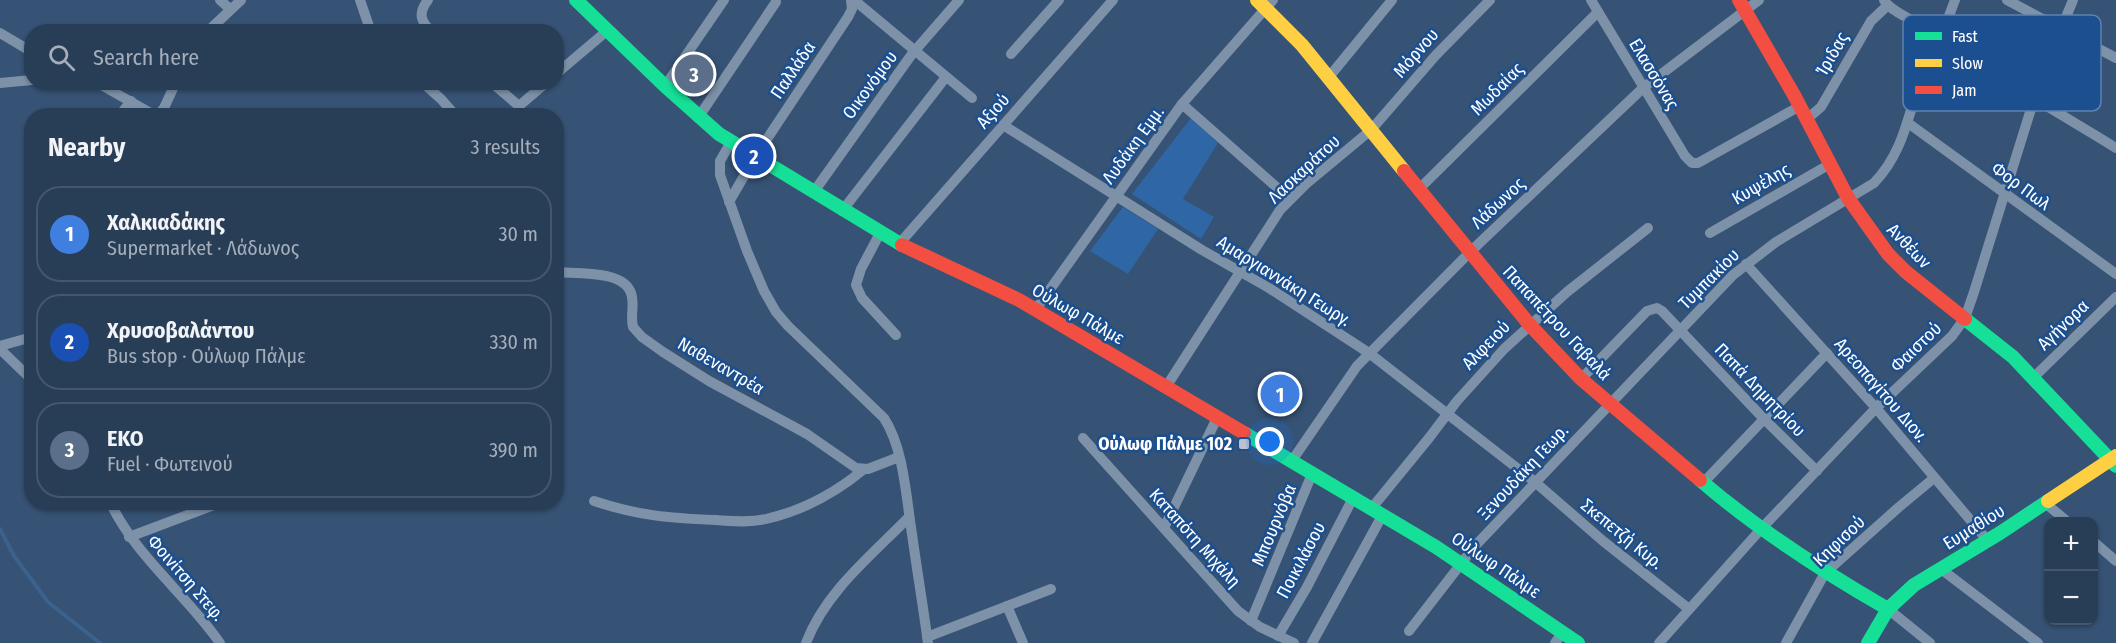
<!DOCTYPE html>
<html lang="en">
<head>
<meta charset="utf-8">
<style>
	:root { --surface:#283e57; --page:#30455d; --text:#f1f3f6; --muted:#a5aeba; --line:#44576d; --accent:#ea580c }
	body { margin:0; font-family:"Fira Sans Condensed",sans-serif; background:var(--page); color:var(--text) }
	.controls { position:absolute; right:18px; bottom:18px; display:grid; overflow:hidden; border-radius:12px; box-shadow:0 2px 4px #0004 }
	.controls button { width:54px; height:54px; display:grid; place-items:center; padding:0; border:0; border-bottom:2px solid var(--line); background:var(--surface); color:var(--text); font:30px sans-serif }
	.you { position:absolute; left:1270px; top:442px; width:21px; height:21px; margin:-15px; border:4px solid #fff; border-radius:50%; background:#1a73e8; box-shadow:0 0 0 9px #1a73e833 }
	.badge { display:grid; place-items:center; width:39px; height:39px; border-radius:50%; background:var(--accent); color:#fff; font-size:20px; font-weight:700 }
	.pin { position:absolute; translate:-50% -50%; border:3px solid #fff; box-shadow:0 2px 6px #0006 }
	.list { margin:0; padding:0; list-style:none }
	h2 { display:flex; justify-content:space-between; align-items:center; height:78px; margin:0; padding:0 24px; font-size:26px }
	h2 small { font-size:20px; font-weight:400; color:var(--muted) }
	.list li { display:grid; grid-template-columns:39px 1fr auto; gap:18px; align-items:center; box-sizing:border-box; height:96px; margin:0 12px 12px; padding:0 12px; border:2px solid var(--line); border-radius:24px }
	.list b { display:block; font-size:22px; white-space:nowrap }
	.list p { margin:0; font-size:20px; white-space:nowrap; color:var(--muted) }
	.list em { font-size:20px; font-style:normal; color:var(--muted) }
	.icon { flex:none; width:33px; height:33px; fill:none; stroke:currentColor; stroke-width:2; stroke-linecap:round; stroke-linejoin:round }
	.map { position:relative; flex:none; width:2116px; height:643px; overflow:hidden }
	.search { position:absolute; background:var(--surface); box-shadow:0 2px 4px #0004; left:24px; top:24px; width:540px; height:66px; display:flex; align-items:center; gap:15px; box-sizing:border-box; padding:0 21px; border-radius:24px; color:var(--muted); font-size:22px }
	.panel { position:absolute; background:var(--surface); box-shadow:0 2px 4px #0004; left:24px; top:108px; width:540px; height:402px; border-radius:24px }
	.map>svg:first-child { display:block }
	.green { fill:#2f66a5 }
	.lines { fill:none; stroke-linecap:round; stroke-linejoin:round }
	.stream { stroke:#3b618d; stroke-width:4 }
	.street { stroke:#7d92a8; stroke-width:10 }
	.fast { stroke:#16e098; stroke-width:14 }
	.slow { stroke:#ffcf43; stroke-width:14 }
	.jam { stroke:#f24e42; stroke-width:14 }
	.poi-dot { fill:#b9c2ce; stroke:#1b4f8f; stroke-width:2 }
	.labels { text-anchor:middle; stroke-width:5; stroke-linejoin:round; paint-order:stroke }
	.street-label { font-size:18px; fill:#fff; stroke:#1b4f8f }
	.poi-label { font-size:18px; font-weight:bold; fill:#fff; stroke:#1b4f8f; text-anchor:end }
	.key { fill:#1b4f8f; stroke:#5f84b1; stroke-width:1.5 }
	.key-label { font-size:16px; fill:#fff }
</style>
</head>
<body>
<div class="map">
<svg width="2116" height="643" viewBox="0 0 2116 643">
	<rect width="100%" height="100%" fill="#365274"/>
	<g class="green">
		<polygon points="1191,118 1218,143 1183,199 1214,217 1201,239 1132,194"/>
		<polygon points="1123,207 1158,229 1128,274 1090,251"/>
	</g>
	<g class="lines">
		<polyline class="stream" points="0,529 14,556 48,602 100,643"/>
		<g class="street">
			<polyline points="220,0 230,9"/>
			<polyline points="360,0 371,32"/>
			<path d="M428,0C418,13 420,21 432,32"/>
			<polyline points="854,0 972,98"/>
			<polyline points="1591,0 1685,156 1692,163 1698,163 1800,106"/>
			<path d="M1884,0C1889,9 1903,15 1913,21C1978,67 2048,106 2116,148"/>
			<polyline points="2007,0 2116,58"/>
			<polyline points="207,32 241,0"/>
			<polyline points="0,33 32,52"/>
			<polyline points="1011,54 1059,0"/>
			<polyline points="556,74 608,30"/>
			<polyline points="1329,77 1392,0"/>
			<polyline points="96,82 156,116"/>
			<polyline points="422,82 441,99 456,116"/>
			<polyline points="491,82 519,106 547,82"/>
			<polyline points="0,83 32,80"/>
			<polyline points="665,86 724,0"/>
			<polyline points="1182,104 1290,199"/>
			<polyline points="119,116 131,101"/>
			<polyline points="157,116 164,108 176,82"/>
			<polyline points="698,118 776,2"/>
			<polyline points="1807,119 1821,107 1871,21 1887,6"/>
			<polyline points="1908,123 2116,274"/>
			<polyline points="1003,125 1202,250 1269,288 1369,353 1535,482 1603,541 1689,609"/>
			<path d="M731,142L720,161V175L747,251L764,291L776,312L788,326L884,418C904,449 906,497 912,534C917,570 923,606 928,643"/>
			<polyline points="1419,189 1598,12"/>
			<polyline points="813,193 912,54 959,0"/>
			<polyline points="729,202 755,157 848,17 852,9 851,0"/>
			<polyline points="842,211 946,77"/>
			<polyline points="880,233 861,269 856,285 862,298 896,335"/>
			<polyline points="1710,233 1830,164"/>
			<polyline points="899,244 1113,0"/>
			<polyline points="1746,264 1876,408 1988,541"/>
			<path d="M556,272C577,274 623,270 631,293C635,304 630,316 633,327L642,337L663,352L709,381L807,434L856,468L868,469L899,457"/>
			<polyline points="1036,309 1182,104 1273,0"/>
			<polyline points="0,346 32,337"/>
			<polyline points="0,349 32,380"/>
			<polyline points="2034,377 2116,297"/>
			<polyline points="1581,379 1647,311 1657,308 1662,311 1764,419 1817,471"/>
			<polyline points="1166,387 1280,210 1306,184 1371,130 1436,55 1490,0"/>
			<polyline points="1083,438 1238,611 1260,627 1294,643"/>
			<polyline points="1291,462 1357,366 1470,252 1643,88 1759,0"/>
			<polyline points="1703,483 1827,353"/>
			<path d="M594,501C639,516 669,518 716,520C732,521 750,523 766,519C801,511 835,493 863,470"/>
			<path d="M110,502C136,557 186,594 220,643"/>
			<polyline points="2045,503 2068,522"/>
			<polyline points="1371,509 1429,438 1457,401 1504,349 1567,292 1648,228"/>
			<polyline points="1164,528 1217,418"/>
			<polyline points="129,537 222,502"/>
			<polyline points="2094,542 2116,561"/>
			<polyline points="1941,569 2038,643"/>
			<polyline points="1007,606 1023,643"/>
			<polyline points="1888,609 1930,643"/>
			<polyline points="1251,621 1312,474"/>
			<path d="M1409,631L1474,547L1733,275L1776,242L1874,183C1905,151 1908,112 1923,73C1928,61 1935,51 1940,39C1945,27 1950,13 1955,0"/>
			<polyline points="1278,636 1307,587 1353,498"/>
			<polyline points="927,637 1051,589"/>
			<path d="M806,643C825,592 872,555 909,517"/>
			<polyline points="1312,643 1382,516"/>
			<polyline points="1555,643 1563,632"/>
			<polyline points="1659,643 1762,528 1876,408 1952,336 1965,318 1974,292 2040,80 2073,0"/>
			<polyline points="1786,643 1825,573 1899,507 1934,478"/>
		</g>
		<g class="fast">
			<polyline points="576,0 665,86 719,134 902,245"/>
			<polyline points="1965,319 2013,357 2116,466"/>
			<polyline points="1244,433 1436,547 1578,643"/>
			<path d="M1700,480C1758,530 1822,571 1888,609"/>
			<polyline points="1868,643 1888,609 1914,585 2000,533 2048,501"/>
		</g>
		<g class="slow">
			<polyline points="1257,0 1302,45 1404,171"/>
			<polyline points="2048,501 2116,456"/>
		</g>
		<g class="jam">
			<polyline points="1739,0 1794,95 1848,198 1888,254 1906,272 1965,319"/>
			<polyline points="1404,171 1529,324 1581,379 1700,480"/>
			<polyline points="902,245 1019,300 1244,433"/>
		</g>
	</g>
	<rect class="poi-dot" x="1238" y="438" width="12" height="12" rx="3"/>
	<g class="labels">
		<g class="street-label">
			<text transform="translate(1416 53) rotate(-49)" y="6">Μόρνου</text>
			<text transform="translate(1832 54) rotate(-60)" y="6">Ίριδας</text>
			<text transform="translate(793 70) rotate(-56)" y="6">Παλλάδα</text>
			<text transform="translate(1654 74) rotate(59)" y="6">Ελασσόνας</text>
			<text transform="translate(870 85) rotate(-54)" y="6">Οικονόμου</text>
			<text transform="translate(1497 89) rotate(-45)" y="6">Μωδαίας</text>
			<text transform="translate(993 111) rotate(-49)" y="6">Αξιού</text>
			<text transform="translate(1133 145) rotate(-54)" y="6">Λυδάκη Εμμ.</text>
			<text transform="translate(1304 169) rotate(-43)" y="6">Λασκαράτου</text>
			<text transform="translate(1761 184) rotate(-30)" y="6">Κυψέλης</text>
			<text transform="translate(2021 186) rotate(36)" y="6">Φορ Πωλ</text>
			<text transform="translate(1498 203) rotate(-43)" y="6">Λάδωνος</text>
			<text transform="translate(1909 246) rotate(46)" y="6">Ανθέων</text>
			<text transform="translate(1709 279) rotate(-45)" y="6">Τυμπακίου</text>
			<text transform="translate(1284 281) rotate(32)" y="6">Αμαργιαννάκη Γεωργ.</text>
			<text transform="translate(1078 314) rotate(30)" y="6">Ούλωφ Πάλμε</text>
			<text transform="translate(1557 323) rotate(47)" y="6">Παπαπέτρου Γαβαλά</text>
			<text transform="translate(2063 325) rotate(-44)" y="6">Αγήνορα</text>
			<text transform="translate(1486 345) rotate(-46)" y="6">Αλφειού</text>
			<text transform="translate(1916 347) rotate(-44)" y="6">Φαιστού</text>
			<text transform="translate(721 366) rotate(30)" y="6">Ναθεναντρέα</text>
			<text transform="translate(1760 390) rotate(46)" y="6">Παπά Δημητρίου</text>
			<text transform="translate(1881 390) rotate(49)" y="6">Αρεοπαγίτου Διον.</text>
			<text transform="translate(1523 472) rotate(-47)" y="6">Ξενουδάκη Γεωρ.</text>
			<text transform="translate(1274 525) rotate(-67)" y="6">Μπουρνόβα</text>
			<text transform="translate(1974 527) rotate(-32)" y="6">Ευμαθίου</text>
			<text transform="translate(1622 534) rotate(39)" y="6">Σκεπετζή Κυρ.</text>
			<text transform="translate(1195 538) rotate(48)" y="6">Καταπότη Μιχάλη</text>
			<text transform="translate(1839 541) rotate(-44)" y="6">Κηφισού</text>
			<text transform="translate(1301 560) rotate(-62)" y="6">Ποικιλάσου</text>
			<text transform="translate(1496 565) rotate(34)" y="6">Ούλωφ Πάλμε</text>
			<text transform="translate(186 578) rotate(49)" y="6">Φοινίτση Στεφ.</text>
		</g>
		<g class="poi-label">
			<text x="1232" y="450">Ούλωφ Πάλμε 102</text>
		</g>
	</g>
	<rect x="1903" y="15" width="198" height="96" rx="9" class="key"/>
	<rect x="1915" y="32" width="27" height="8" fill="#16e098"/>
	<rect x="1915" y="59" width="27" height="8" fill="#ffcf43"/>
	<rect x="1915" y="86" width="27" height="8" fill="#f24e42"/>
	<g class="key-label">
		<text x="1952" y="42">Fast</text>
		<text x="1952" y="69">Slow</text>
		<text x="1952" y="96">Jam</text>
	</g>
</svg>
<div class="controls">
<button>+</button>
<button>−</button>
</div>
<div class="you"></div>
<div class="pin badge" style="left:1280px;top:394px;background:#3f7fe0">1</div>
<div class="pin badge" style="left:754px;top:156px;background:#1a4fb4">2</div>
<div class="pin badge" style="left:694px;top:74px;background:#5c6f8a">3</div>
<div class="search"><svg class="icon" aria-label="search" viewBox="0 0 24 24"><circle cx="10" cy="10" r="6"/><path d="M15 15l6 6"/></svg>Search here</div>
<section class="panel">
<h2>Nearby<small>3 results</small></h2>
<ul class="list">
<li><span class="badge" style="background:#3f7fe0">1</span><div><b>Χαλκιαδάκης</b><p>Supermarket · Λάδωνος</p></div><em>30 m</em></li>
<li><span class="badge" style="background:#1a4fb4">2</span><div><b>Χρυσοβαλάντου</b><p>Bus stop · Ούλωφ Πάλμε</p></div><em>330 m</em></li>
<li><span class="badge" style="background:#5c6f8a">3</span><div><b>EKO</b><p>Fuel · Φωτεινού</p></div><em>390 m</em></li>
</ul>
</section>
</div>
</body>
</html>
